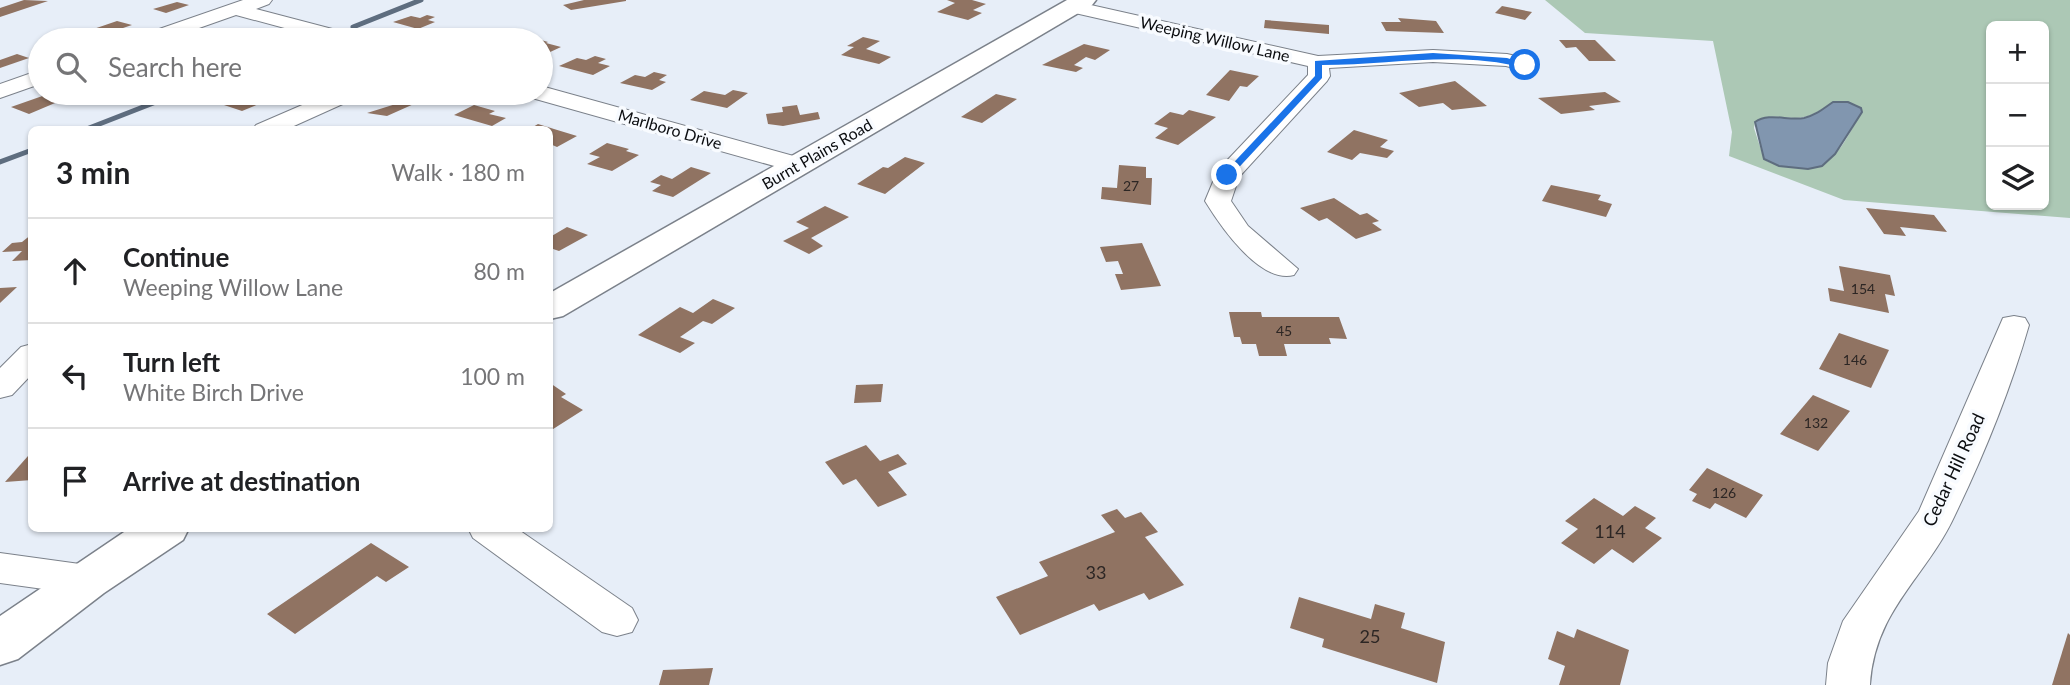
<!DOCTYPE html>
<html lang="en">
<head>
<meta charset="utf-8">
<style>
	:root { --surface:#fff; --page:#f2f2f2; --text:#202124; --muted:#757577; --line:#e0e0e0 }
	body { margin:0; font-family:Lato,sans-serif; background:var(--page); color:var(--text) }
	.controls { position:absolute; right:21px; top:21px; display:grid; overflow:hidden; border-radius:10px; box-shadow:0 2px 5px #0004 }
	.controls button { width:63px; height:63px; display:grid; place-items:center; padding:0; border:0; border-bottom:2px solid var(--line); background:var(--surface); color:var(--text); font:35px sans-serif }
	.stop { position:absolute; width:21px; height:21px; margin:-16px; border:5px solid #1a73e8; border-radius:50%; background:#fff }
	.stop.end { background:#1a73e8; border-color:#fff; box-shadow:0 2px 7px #0008 }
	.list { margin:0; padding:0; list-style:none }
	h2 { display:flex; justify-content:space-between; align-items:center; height:91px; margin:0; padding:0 28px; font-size:30px }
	h2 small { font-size:23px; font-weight:400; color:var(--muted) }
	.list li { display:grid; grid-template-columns:46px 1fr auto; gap:21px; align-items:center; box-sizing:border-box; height:105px; padding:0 28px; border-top:2px solid var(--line) }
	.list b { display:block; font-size:26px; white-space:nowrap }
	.list p { margin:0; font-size:23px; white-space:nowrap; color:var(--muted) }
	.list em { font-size:23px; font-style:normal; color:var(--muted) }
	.icon { flex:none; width:38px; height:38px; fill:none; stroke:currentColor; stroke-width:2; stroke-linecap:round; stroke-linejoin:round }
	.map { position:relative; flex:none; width:2070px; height:685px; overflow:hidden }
	.search { position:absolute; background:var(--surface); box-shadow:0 2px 5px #0004; left:28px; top:28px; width:525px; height:77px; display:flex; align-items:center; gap:18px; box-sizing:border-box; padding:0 24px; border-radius:38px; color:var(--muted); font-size:26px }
	.panel { position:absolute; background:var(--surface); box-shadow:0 2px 5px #0004; left:28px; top:126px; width:525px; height:406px; border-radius:10px }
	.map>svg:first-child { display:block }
	.green { fill:#acc8b5; fill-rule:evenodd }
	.water { fill:#8196af; stroke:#5e6d7f; stroke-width:2 }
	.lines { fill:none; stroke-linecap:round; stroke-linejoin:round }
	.stream { stroke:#5e6d7f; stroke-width:5 }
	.building { fill:#907362 }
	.minor-casing { stroke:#7b818a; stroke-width:2 }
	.major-casing { stroke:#7b818a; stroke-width:3 }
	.minor { fill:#fff; fill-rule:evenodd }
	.major { fill:#fff; fill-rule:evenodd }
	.route { fill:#1a73e8 }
	.labels { text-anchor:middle; stroke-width:7; stroke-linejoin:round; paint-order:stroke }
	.number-label { font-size:14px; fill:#2c2624 }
	.far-street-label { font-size:16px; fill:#0b0d10; stroke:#f8fbff }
	.street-label { font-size:18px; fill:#0b0d10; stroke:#f8fbff }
	.near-number-label { font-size:18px; fill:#2c2624 }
</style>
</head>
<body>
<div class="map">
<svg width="2070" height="685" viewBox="0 0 2070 685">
	<rect width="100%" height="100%" fill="#e7eef8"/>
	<path class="green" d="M1545,0H2070V218L1844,200L1729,156L1732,132L1713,41L1585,33ZM1991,26H2044V205H1991ZM1840,101L1856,105L1862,112C1843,142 1835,172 1795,168C1784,166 1773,166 1764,159L1754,128L1755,122C1769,111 1788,121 1804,117C1818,115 1826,103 1840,101Z"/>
	<path class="water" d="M1833,102H1848L1861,108L1862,112L1835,154L1822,166L1808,169L1779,166L1764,159L1755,122C1769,112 1788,121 1804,118C1816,115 1823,109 1833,102Z"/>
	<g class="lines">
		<g class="stream">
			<polyline points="353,27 421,0"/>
			<polyline points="84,130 179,93"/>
			<polyline points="0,162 32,150"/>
		</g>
	</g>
	<g class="building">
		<polygon points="24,0 48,1 0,17 0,8"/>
		<polygon points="584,0 626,0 626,1 571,10 563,5"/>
		<polygon points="947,0 972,0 986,4 973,10 982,13 968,20 937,12 955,3"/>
		<polygon points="177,2 189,5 166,13 153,9"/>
		<polygon points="1502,6 1532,12 1525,20 1495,13"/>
		<polygon points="427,15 435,17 428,20 435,22 418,29 393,22 411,16 420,18"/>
		<polygon points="1398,18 1436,21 1444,33 1386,31 1381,22 1401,22"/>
		<polygon points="1265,20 1329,25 1329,34 1264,28"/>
		<polygon points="117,21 132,25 90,39 76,35"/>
		<polygon points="462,29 481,33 490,37 482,40 459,40 444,37"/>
		<polygon points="218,33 234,38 200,40"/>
		<polygon points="863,37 880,41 866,49 891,57 879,64 841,55 854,47 847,46"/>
		<polygon points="541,40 548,42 546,43 561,47 548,53 541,51"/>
		<polygon points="1559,40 1595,40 1616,61 1589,61 1576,47 1566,48"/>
		<polygon points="1084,44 1110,50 1095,60 1086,57 1074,65 1083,68 1076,72 1042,65"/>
		<polygon points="17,54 29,58 0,68 0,60"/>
		<polygon points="595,56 606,59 598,63 610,66 593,75 559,66 577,58 586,60"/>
		<polygon points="1230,70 1259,76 1247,87 1240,86 1229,101 1206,95"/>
		<polygon points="654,72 667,75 659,80 666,82 652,90 620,83 635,75 645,77"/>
		<polygon points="1455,81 1487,106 1452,110 1443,103 1419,107 1399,93"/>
		<polygon points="733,90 748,93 727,108 690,100 704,91 725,95"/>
		<polygon points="1605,92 1621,102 1589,106 1595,110 1561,114 1538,98"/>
		<polygon points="51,93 74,95 29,114 11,107"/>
		<polygon points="262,93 285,93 242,111 224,105"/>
		<polygon points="411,93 434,95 387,116 367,113 399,103 392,101"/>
		<polygon points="996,94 1017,99 982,123 961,117"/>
		<polygon points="474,105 495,111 489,114 506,118 492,126 454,115"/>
		<polygon points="797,105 800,115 818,112 820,119 783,126 768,124 766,114 783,112 782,107"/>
		<polygon points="1189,110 1216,117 1178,145 1155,138 1168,128 1154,124 1170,112 1183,115"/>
		<polygon points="538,124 554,129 577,136 557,147 550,144 550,130 528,130"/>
		<polygon points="1354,130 1388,140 1380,147 1394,151 1387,158 1360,153 1352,160 1327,152"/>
		<polygon points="607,143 629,149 626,151 639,155 612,171 587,164 600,157 589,154"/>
		<polygon points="905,157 925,163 885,194 857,184 883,167 888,168"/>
		<polygon points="1119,165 1146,167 1146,178 1152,178 1151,205 1101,199 1102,187 1117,188"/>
		<polygon points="691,167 711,173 673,197 652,191 661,185 650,182 661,175 672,179"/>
		<polygon points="1551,185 1601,195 1598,200 1612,204 1606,217 1542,201"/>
		<polygon points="1334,198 1360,215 1367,213 1379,221 1372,223 1382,230 1356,239 1327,218 1319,221 1300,208"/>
		<polygon points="825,206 849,217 811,238 823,246 809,254 783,241 809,228 796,222"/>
		<polygon points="1866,208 1934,215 1947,232 1900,227 1906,236 1884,234"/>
		<polygon points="567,227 588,235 559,251 550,248 550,237"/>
		<polygon points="32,234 32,260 12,261 22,251 2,252 12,243 22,242"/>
		<polygon points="1142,243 1161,286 1121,290 1115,274 1123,274 1118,261 1106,262 1100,247"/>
		<polygon points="1839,266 1890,275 1895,296 1885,294 1889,313 1830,301 1828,288 1844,291"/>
		<polygon points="17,287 0,303 0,288"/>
		<polygon points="713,299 735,308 712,324 703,321 680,337 695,343 680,353 638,335 680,307 693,313"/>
		<polygon points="1229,312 1261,312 1262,317 1339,317 1347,339 1329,338 1331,344 1284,344 1287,356 1259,356 1256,344 1242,344 1240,337 1234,337"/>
		<polygon points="1839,333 1889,350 1871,388 1819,369"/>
		<polygon points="550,383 566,394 561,397 583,410 550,431"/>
		<polygon points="883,384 881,402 854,403 856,385"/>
		<polygon points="1813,395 1850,411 1818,451 1780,434"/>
		<polygon points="866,445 880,461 898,454 907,464 888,472 907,495 878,507 856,479 843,485 825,462"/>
		<polygon points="32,455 32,480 5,482 28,456"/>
		<polygon points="1707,468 1763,495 1746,518 1715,503 1710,509 1692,501 1697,494 1689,490"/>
		<polygon points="1594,498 1623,516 1635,506 1656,518 1645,528 1662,538 1633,563 1612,549 1594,564 1561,543 1578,529 1565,521"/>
		<polygon points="1117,509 1125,518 1141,512 1158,532 1145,537 1184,585 1149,600 1144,593 1099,611 1094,604 1020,635 996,597 1048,576 1039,562 1115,532 1101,515"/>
		<polygon points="371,543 409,567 386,582 377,576 295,634 267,614"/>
		<polygon points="1299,597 1371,619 1375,604 1405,613 1401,628 1445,642 1437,683 1322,647 1324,639 1290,628"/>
		<polygon points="1577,629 1629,650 1620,685 1559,685 1565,666 1548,659 1557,631 1574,638"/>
		<polygon points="2068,633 2070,635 2070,685 2052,685"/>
		<polygon points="713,668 709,685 659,685 663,670"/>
	</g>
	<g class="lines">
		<g class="minor-casing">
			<g id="minor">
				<polygon points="243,0 272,0 269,4 256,9 359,36 362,40 329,40 236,15 165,40 136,40 139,36"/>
				<path d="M1073,1L1318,56L1433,50L1507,54L1533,60L1536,65L1533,70L1525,71L1506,66L1433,62L1329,68L1330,76L1327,81L1239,177L1231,201L1248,226L1298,269L1294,275C1260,284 1221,227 1205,201L1218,170L1308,75V66L1066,11L1063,7L1066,3Z"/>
				<polygon points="40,70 40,84 0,98 0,84"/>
				<polygon points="541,86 808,160 812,165 808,170 799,173 532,98 529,93 541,93"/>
				<polygon points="330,93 359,93 356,98 285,130 252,130 256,125"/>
				<path d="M2014,316L2025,318L2029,325C2011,388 1984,455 1955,515C1926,578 1875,609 1870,685H1826L1828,663L1843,621L1919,511L2003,318Z"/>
				<polygon points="32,344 32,374 12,395 0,398 0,368 21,347"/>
				<polygon points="468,528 516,528 632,608 638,620 632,632 617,636 602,632 473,538"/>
				<polygon points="0,553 87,565 101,569 107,580 101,591 87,595 0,583"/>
			</g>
		</g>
		<g class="major-casing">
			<g id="major">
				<polygon points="1067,0 1096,0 1092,5 563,316 550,319 550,293"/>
				<polygon points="130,528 189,528 183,540 104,593 18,659 0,665 0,616"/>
			</g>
		</g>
		<use href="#minor" class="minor"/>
		<use href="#major" class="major"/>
	</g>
	<path class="route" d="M1433,53L1507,58L1529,65L1525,68C1458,50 1390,65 1322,65V78L1230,177L1222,175L1315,76V61Z"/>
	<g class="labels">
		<g class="number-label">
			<text x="1131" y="191">27</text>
			<text x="1863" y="294">154</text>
			<text x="1284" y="336">45</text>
			<text x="1855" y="365">146</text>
			<text x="1816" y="428">132</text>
			<text x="1724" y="498">126</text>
		</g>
		<g class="far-street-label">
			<text transform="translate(1215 39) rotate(13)" y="6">Weeping Willow Lane</text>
			<text transform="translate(670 129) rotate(16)" y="6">Marlboro Drive</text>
			<text transform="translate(817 154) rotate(-30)" y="6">Burnt Plains Road</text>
		</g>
		<g class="street-label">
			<text transform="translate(1954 470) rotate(-65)" y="6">Cedar Hill Road</text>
		</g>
		<g class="near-number-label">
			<text x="1610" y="538">114</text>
			<text x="1096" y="579">33</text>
			<text x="1370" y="643">25</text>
		</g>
	</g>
</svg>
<div class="controls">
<button>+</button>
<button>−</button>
<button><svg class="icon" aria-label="layers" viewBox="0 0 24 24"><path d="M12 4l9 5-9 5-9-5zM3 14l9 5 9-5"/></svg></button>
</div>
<div class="stop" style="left:1525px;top:65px"></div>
<div class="stop end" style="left:1227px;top:175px"></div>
<div class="search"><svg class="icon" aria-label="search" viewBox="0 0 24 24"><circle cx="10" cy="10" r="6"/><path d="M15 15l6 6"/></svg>Search here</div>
<section class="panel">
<h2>3 min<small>Walk · 180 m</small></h2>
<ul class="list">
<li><svg class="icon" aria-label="ahead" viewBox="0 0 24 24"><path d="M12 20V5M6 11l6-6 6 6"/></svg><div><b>Continue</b><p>Weeping Willow Lane</p></div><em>80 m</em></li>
<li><svg class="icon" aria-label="left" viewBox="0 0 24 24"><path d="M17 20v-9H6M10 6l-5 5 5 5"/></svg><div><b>Turn left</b><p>White Birch Drive</p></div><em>100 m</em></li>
<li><svg class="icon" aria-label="arrive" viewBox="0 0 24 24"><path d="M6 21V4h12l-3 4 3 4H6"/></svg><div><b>Arrive at destination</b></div></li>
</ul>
</section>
</div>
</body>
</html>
